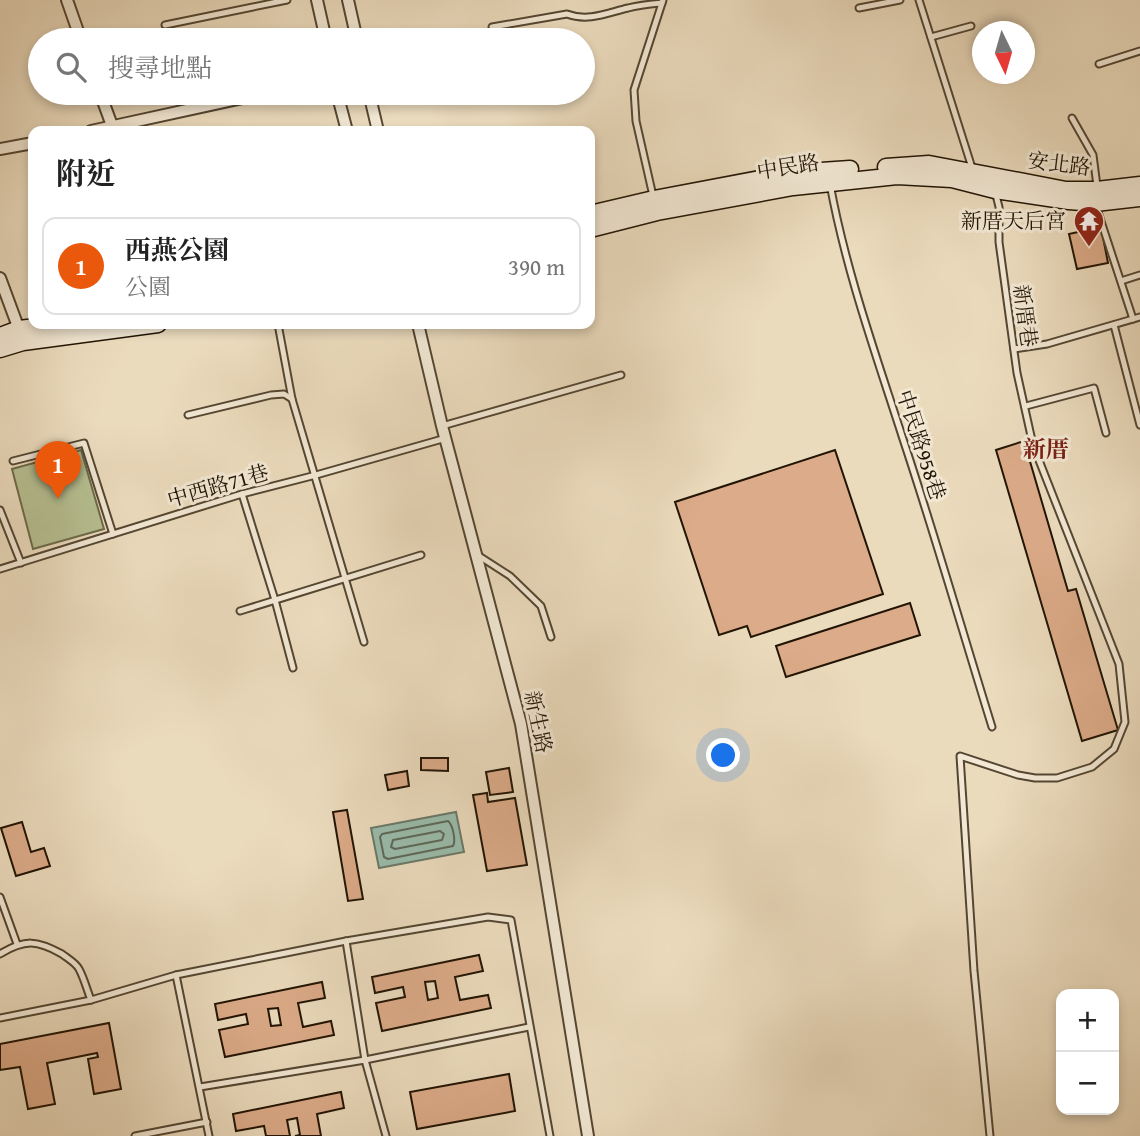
<!DOCTYPE html>
<html lang="zh-TW">
<head>
<meta charset="utf-8">
<style>
	:root { --surface:#fff; --page:#f6f6f6; --text:#222; --muted:#767676; --line:#e0e0e0; --accent:#ea580c }
	body { margin:0; font-family:"Gentium Book Plus","Noto Serif TC",serif; background:var(--page); color:var(--text) }
	.controls { position:absolute; right:21px; bottom:21px; display:grid; overflow:hidden; border-radius:14px; box-shadow:0 4px 10px #0003 }
	.controls button { width:63px; height:63px; display:grid; place-items:center; padding:0; border:0; border-bottom:2px solid var(--line); background:var(--surface); color:var(--text); font:35px sans-serif }
	.compass { position:absolute; left:972px; top:21px; width:63px; height:63px; border-radius:50%; background:var(--surface); box-shadow:0 4px 10px #0003; rotate:175deg }
	.you { position:absolute; left:724px; top:756px; width:24px; height:24px; margin:-18px; border:5px solid #fff; border-radius:50%; background:#1a73e8; box-shadow:0 0 0 10px #1a73e833 }
	.badge { display:grid; place-items:center; width:46px; height:46px; border-radius:50%; background:var(--accent); color:#fff; font-size:23px; font-weight:700 }
	.pin { position:absolute; translate:-50% -58px; filter:drop-shadow(0 2px 4px #0008) }
	.pin::after { content:''; position:absolute; top:37px; width:24px; height:21px; background:inherit; clip-path:polygon(0 0,100% 0,50% 100%) }
	.list { margin:0; padding:0; list-style:none }
	h2 { display:flex; justify-content:space-between; align-items:center; height:91px; margin:0; padding:0 28px; font-size:30px }
	h2 small { font-size:23px; font-weight:400; color:var(--muted) }
	.list li { display:grid; grid-template-columns:46px 1fr auto; gap:21px; align-items:center; box-sizing:border-box; height:98px; margin:0 14px 14px; padding:0 14px; border:2px solid var(--line); border-radius:14px }
	.list b { display:block; font-size:26px; white-space:nowrap }
	.list p { margin:0; font-size:23px; white-space:nowrap; color:var(--muted) }
	.list em { font-size:23px; font-style:normal; color:var(--muted) }
	.icon { flex:none; width:38px; height:38px; fill:none; stroke:currentColor; stroke-width:2; stroke-linecap:round; stroke-linejoin:round }
	.map { position:relative; flex:none; width:1140px; height:1136px; overflow:hidden }
	.search { position:absolute; background:var(--surface); box-shadow:0 4px 10px #0003; left:28px; top:28px; width:567px; height:77px; display:flex; align-items:center; gap:18px; box-sizing:border-box; padding:0 24px; border-radius:38px; color:var(--muted); font-size:26px }
	.panel { position:absolute; background:var(--surface); box-shadow:0 4px 10px #0003; left:28px; top:126px; width:567px; height:203px; border-radius:14px }
	.map>svg:first-child { display:block }
	.green { fill:#b6c092; stroke:#6c6a4b; stroke-width:2 }
	.water { fill:#99bcac; stroke:#697969; stroke-width:2 }
	.lines { fill:none; stroke-linecap:round; stroke-linejoin:round }
	.shore { stroke:#5d6858; stroke-width:2 }
	.building { fill:#dcab89; stroke:#211404; stroke-width:2; fill-rule:evenodd }
	.lane-casing { stroke:#544632; stroke-width:9 }
	.street-casing { stroke:#544632; stroke-width:14 }
	.secondary-casing { stroke:#211404; stroke-width:19 }
	.lane { stroke:#f2e8d4; stroke-width:5 }
	.street { stroke:#f2e8d4; stroke-width:10 }
	.secondary { stroke:#f2e8d4; stroke-width:16 }
	.labels { text-anchor:middle; stroke-width:6; stroke-linejoin:round; paint-order:stroke }
	.street-label { font-size:21px; fill:#211404; stroke:#f2e8d4 }
	.poi-label { font-size:21px; fill:#211404; stroke:#f2e8d4; text-anchor:end }
	.neighbourhood-label { font-size:23px; font-weight:bold; fill:#7a1f14; stroke:#f2e8d4 }
</style>
</head>
<body>
<div class="map">
<svg width="1140" height="1136" viewBox="0 0 1140 1136">
	<rect width="100%" height="100%" fill="#ebdbbd"/>
	<filter id="stains"><feTurbulence type="fractalNoise" baseFrequency=".00286" numOctaves="4"/><feColorMatrix values="0 0 0 0 .2 0 0 0 0 .09 0 0 0 0 .02 0 0 0 .5 -.17"/></filter>
	<radialGradient id="worn" r=".72"><stop offset=".6" stop-color="#630" stop-opacity="0"/><stop offset="1" stop-color="#630" stop-opacity=".3"/></radialGradient>
	<polygon class="green" points="81,450 104,529 33,549 12,469"/>
	<polygon class="water" points="456,812 464,852 379,868 371,828"/>
	<g class="lines">
		<g class="shore">
			<path d="M448,821C453,825 456,841 453,846L388,859L384,857L380,837L382,834Z"/>
			<polygon points="440,831 444,834 442,840 395,849 391,847 393,840"/>
		</g>
	</g>
	<g class="building">
		<polygon points="1101,227 1108,263 1077,269 1069,234"/>
		<polygon points="1024,441 1068,591 1076,589 1118,730 1082,741 996,450"/>
		<polygon points="835,450 883,594 751,637 747,626 719,635 675,502"/>
		<polygon points="910,603 920,635 786,677 776,646"/>
		<polygon points="421,758 448,758 448,771 421,770"/>
		<polygon points="509,768 513,792 490,795 486,772"/>
		<polygon points="407,771 409,786 388,790 385,775"/>
		<polygon points="487,793 488,802 515,798 527,865 487,871 473,795"/>
		<polygon points="347,810 363,899 348,901 333,812"/>
		<polygon points="22,822 31,852 44,848 50,866 16,876 1,828"/>
		<path d="M479,955L483,971L455,977L460,1000L488,995L491,1008L382,1031L376,1003L405,997L403,987L375,993L372,977ZM435,981L438,998L428,1000L425,982Z"/>
		<path d="M322,982L325,998L298,1003L303,1027L331,1021L334,1035L225,1057L219,1030L248,1024L246,1014L218,1020L215,1004ZM278,1008L281,1025L271,1026L268,1009Z"/>
		<polygon points="109,1023 121,1089 94,1094 88,1059 98,1057 97,1053 47,1063 55,1104 28,1109 20,1067 0,1070 0,1044"/>
		<polygon points="509,1074 515,1111 417,1129 410,1092"/>
		<polygon points="341,1092 344,1108 317,1114 321,1136 295,1136 300,1135 297,1118 287,1120 290,1136 266,1136 264,1126 236,1131 233,1114"/>
	</g>
	<g class="lines">
		<g class="lane-casing">
			<g id="lane">
				<polyline points="919,0 973,171"/>
				<polyline points="859,8 900,0"/>
				<polyline points="165,25 287,0"/>
				<path d="M492,27L567,14C588,22 607,13 628,8C639,5 651,4 662,3"/>
				<polyline points="931,37 971,26"/>
				<polyline points="1099,64 1140,51"/>
				<polyline points="1072,118 1093,155 1097,186"/>
				<path d="M830,184C846,271 875,352 902,436C934,532 962,630 992,727"/>
				<polyline points="653,196 636,121 634,90 663,0"/>
				<polyline points="1096,206 1133,319"/>
				<polyline points="1121,281 1140,275"/>
				<polyline points="278,324 292,399 364,642"/>
				<polyline points="1114,325 1140,425"/>
				<polyline points="1014,349 1047,344 1140,317"/>
				<polyline points="1026,406 1094,388 1106,433"/>
				<polyline points="188,415 271,395 284,394 292,399"/>
				<polyline points="442,426 621,375"/>
				<polyline points="13,461 84,443 113,534"/>
				<polyline points="242,494 275,600 293,668"/>
				<polyline points="0,510 21,563"/>
				<polyline points="479,556 510,576 541,606 551,637"/>
				<polyline points="0,569 242,494 316,475 446,438"/>
				<polyline points="240,611 421,555"/>
				<polyline points="0,897 17,944"/>
				<polyline points="346,941 365,1060 386,1136"/>
				<path d="M0,954C25,939 37,940 62,954C67,958 76,963 79,969C84,978 87,990 91,1000"/>
				<polyline points="176,975 209,1136"/>
				<polyline points="0,1018 91,1000 176,975 346,941 488,917 511,920 550,1136"/>
				<polyline points="200,1087 365,1060 529,1027"/>
				<polyline points="135,1136 207,1122"/>
				<polyline points="990,1136 974,971 960,756 1018,775 1035,778 1057,778 1092,767 1114,749 1125,722 1119,664 1033,445 1017,373 999,242 999,207 995,191"/>
			</g>
		</g>
		<g class="street-casing">
			<g id="street">
				<polyline points="67,0 81,40"/>
				<polyline points="317,0 326,40"/>
				<polyline points="348,0 357,40"/>
				<polyline points="100,93 114,131"/>
				<polyline points="337,93 347,131"/>
				<polyline points="369,93 378,131"/>
				<polyline points="91,131 265,93"/>
				<polyline points="0,149 33,143"/>
				<polyline points="0,278 20,332"/>
				<polyline points="418,324 442,426 521,724 588,1136"/>
			</g>
		</g>
		<g class="secondary-casing">
			<g id="secondary">
				<polyline points="886,167 929,164 1066,190 1097,190 1140,185"/>
				<polyline points="590,214 654,199 792,173 850,169"/>
				<polyline points="590,229 657,212 793,187 897,176 952,179 995,190 1069,201 1095,203 1140,198"/>
				<polyline points="0,336 19,329 62,324"/>
				<polyline points="0,349 23,342 158,324"/>
			</g>
		</g>
		<use href="#lane" class="lane"/>
		<use href="#street" class="street"/>
		<use href="#secondary" class="secondary"/>
	</g>
	<defs>
		<g id="temple-pin" transform="scale(1.575)"><path d="M0 17L-7.5 6A9.5 9.5 0 1 1 7.5 6Z" fill="#8f2418" stroke="#f2e8d4"/><path d="M0-6L5-2H3V0L6.5 2.5H4V6H1.5V3h-3V6H-4V2.5H-6.5L-3 0V-2H-5Z" fill="#fff"/></g>
	</defs>
	<g fill-rule="evenodd">
		<use href="#temple-pin" x="1089" y="221"/>
	</g>
	<g class="labels">
		<g class="street-label">
			<text transform="translate(1059 164) rotate(7)" y="7">安北路</text>
			<text transform="translate(788 167) rotate(-9)" y="7">中民路</text>
			<text transform="translate(1025 316) rotate(82)" y="7">新厝巷</text>
			<text transform="translate(921 445) rotate(72)" y="7">中民路958巷</text>
			<text transform="translate(218 486) rotate(-16)" y="7">中西路71巷</text>
			<text transform="translate(538 722) rotate(78)" y="7">新生路</text>
		</g>
		<g class="poi-label">
			<text x="1066" y="228">新厝天后宮</text>
		</g>
		<g class="neighbourhood-label">
			<text x="1046" y="457">新厝</text>
		</g>
	</g>
	<rect width="100%" height="100%" filter="url(#stains)"/>
	<rect width="100%" height="100%" fill="url(#worn)"/>
</svg>
<div class="controls">
<button>+</button>
<button>−</button>
</div>
<svg class="compass" viewBox="-18 -18 36 36"><path d="M0-13l5 13h-10z" fill="#e53935"/><path d="M0 13l5-13h-10z" fill="#767676"/></svg>
<div class="you"></div>
<div class="pin badge" style="left:58px;top:499px">1</div>
<div class="search"><svg class="icon" aria-label="search" viewBox="0 0 24 24"><circle cx="10" cy="10" r="6"/><path d="M15 15l6 6"/></svg>搜尋地點</div>
<section class="panel">
<h2>附近<small></small></h2>
<ul class="list">
<li><span class="badge">1</span><div><b>西燕公園</b><p>公園</p></div><em>390 m</em></li>
</ul>
</section>
</div>
</body>
</html>
